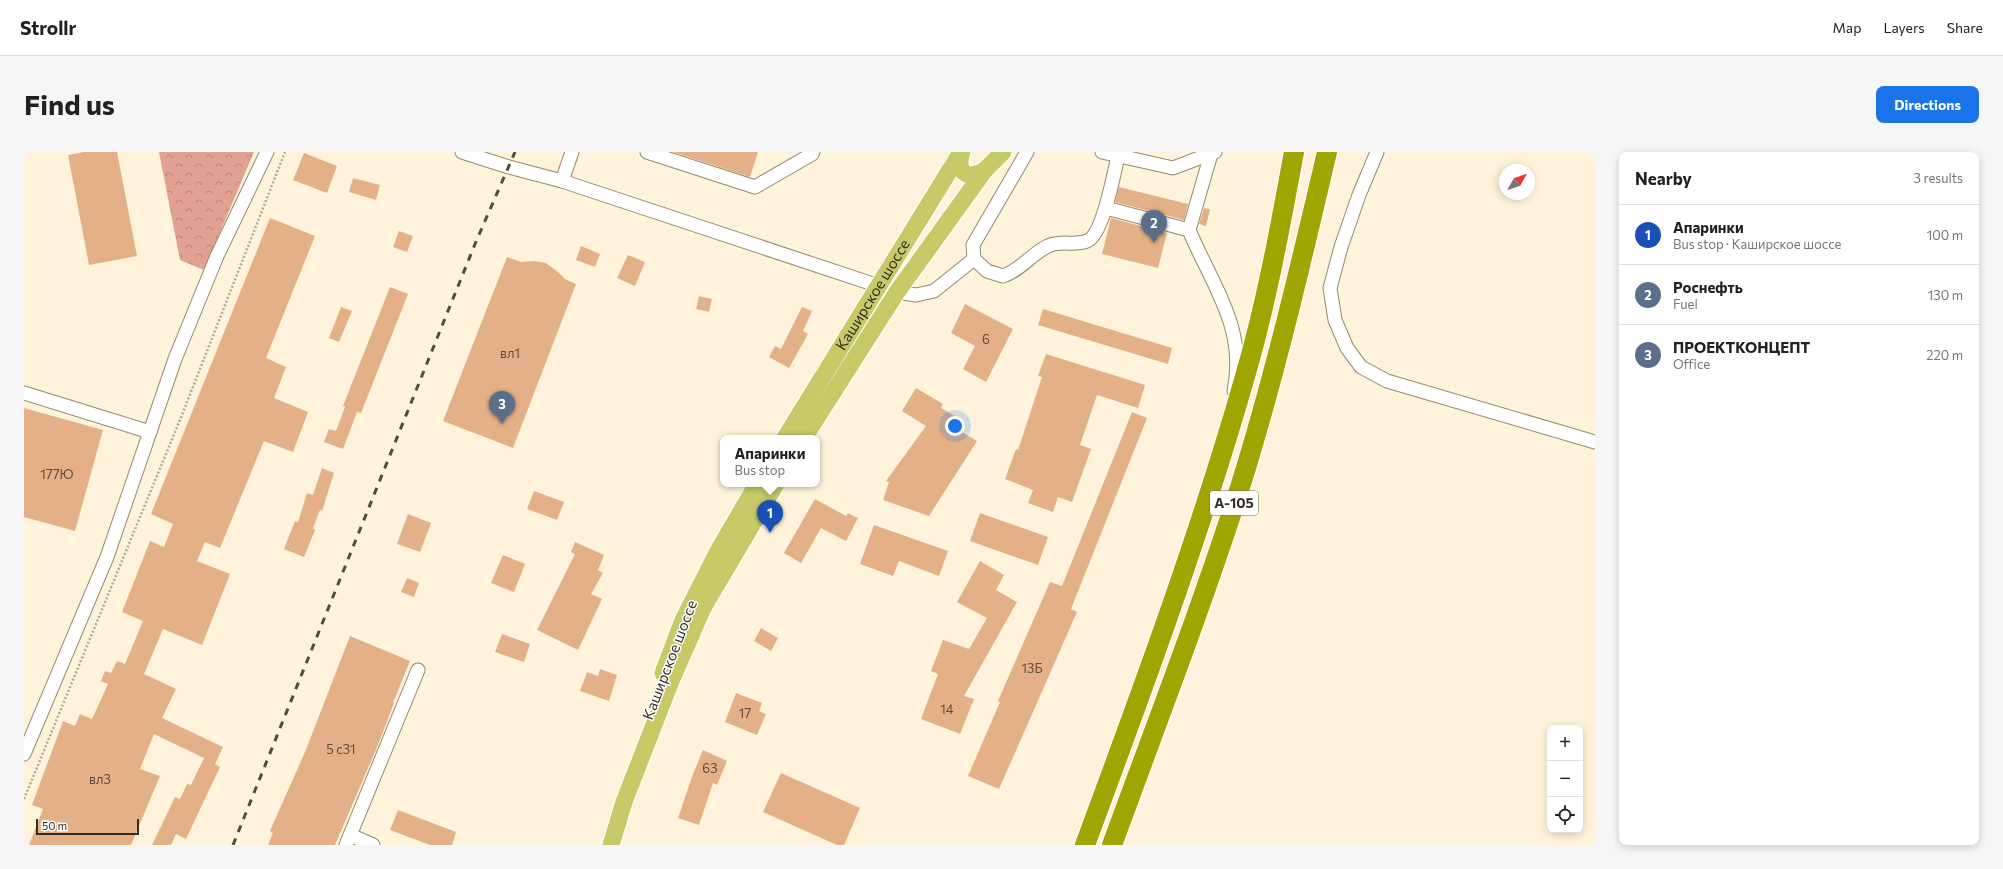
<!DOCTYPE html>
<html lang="en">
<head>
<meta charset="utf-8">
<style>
	:root { --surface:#fff; --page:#f6f6f6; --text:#202124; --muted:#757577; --line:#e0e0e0; --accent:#1a73e8 }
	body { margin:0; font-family:Commissioner,sans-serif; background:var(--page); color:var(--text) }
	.controls { position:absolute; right:12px; bottom:12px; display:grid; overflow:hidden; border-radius:8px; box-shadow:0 2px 10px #0003 }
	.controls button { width:36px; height:36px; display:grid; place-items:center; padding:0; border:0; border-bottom:1px solid var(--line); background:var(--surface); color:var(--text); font:20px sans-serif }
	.compass { position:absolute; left:1475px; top:12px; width:36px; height:36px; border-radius:50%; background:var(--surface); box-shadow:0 2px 10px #0003; rotate:50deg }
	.scale { position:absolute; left:12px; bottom:10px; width:103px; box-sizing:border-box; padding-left:4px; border:2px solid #332d22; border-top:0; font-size:11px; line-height:14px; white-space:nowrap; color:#332d22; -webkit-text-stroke:3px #fff; paint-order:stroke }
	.you { position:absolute; left:931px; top:274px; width:14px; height:14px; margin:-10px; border:3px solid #fff; border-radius:50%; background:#1a73e8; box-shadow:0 0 0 6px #1a73e833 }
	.badge { display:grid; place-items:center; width:26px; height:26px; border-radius:50%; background:var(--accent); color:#fff; font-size:13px; font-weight:700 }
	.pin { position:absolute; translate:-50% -33px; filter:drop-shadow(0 1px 2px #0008) }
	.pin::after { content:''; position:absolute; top:21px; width:14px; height:12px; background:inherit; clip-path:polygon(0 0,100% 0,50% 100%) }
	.popup { position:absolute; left:696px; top:283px; width:100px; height:52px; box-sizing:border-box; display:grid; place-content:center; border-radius:8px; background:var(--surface); filter:drop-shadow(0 1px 3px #0005); font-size:13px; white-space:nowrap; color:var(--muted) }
	.popup b { font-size:15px; color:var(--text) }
	.popup::after { content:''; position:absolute; left:50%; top:100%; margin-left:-8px; border:8px solid transparent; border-top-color:var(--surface) }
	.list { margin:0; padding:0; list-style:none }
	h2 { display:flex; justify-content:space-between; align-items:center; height:52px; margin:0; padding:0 16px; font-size:17px }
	h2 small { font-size:13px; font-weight:400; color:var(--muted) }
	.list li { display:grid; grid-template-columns:26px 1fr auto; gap:12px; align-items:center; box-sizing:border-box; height:60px; padding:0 16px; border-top:1px solid var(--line) }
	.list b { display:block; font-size:15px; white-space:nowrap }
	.list p { margin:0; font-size:13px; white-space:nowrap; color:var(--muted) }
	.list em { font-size:13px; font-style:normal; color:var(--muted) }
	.icon { flex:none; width:22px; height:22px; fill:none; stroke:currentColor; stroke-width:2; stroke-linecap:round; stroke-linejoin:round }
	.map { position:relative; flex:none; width:1571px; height:693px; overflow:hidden; border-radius:8px }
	header { display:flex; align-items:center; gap:24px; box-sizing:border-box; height:56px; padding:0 20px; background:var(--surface); border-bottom:1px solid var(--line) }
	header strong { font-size:19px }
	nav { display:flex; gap:22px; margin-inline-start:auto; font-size:14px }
	.intro { display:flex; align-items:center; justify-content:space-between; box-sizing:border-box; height:96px; padding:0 24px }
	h1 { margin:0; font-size:28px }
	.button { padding:10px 18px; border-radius:8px; background:var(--accent); color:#fff; font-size:14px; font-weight:700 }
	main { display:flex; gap:24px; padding:0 24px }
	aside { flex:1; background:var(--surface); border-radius:8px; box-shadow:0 2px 10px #0003 }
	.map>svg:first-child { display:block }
	.forest { fill:url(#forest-crowns) }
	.building { fill:#e3b087 }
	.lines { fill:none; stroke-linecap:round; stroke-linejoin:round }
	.minor-casing { stroke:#95886c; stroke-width:15 }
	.major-casing { stroke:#fff; stroke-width:19 }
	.highway-casing { stroke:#fff; stroke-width:22 }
	.path { stroke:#b2a996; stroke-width:2.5; stroke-dasharray:2 2; stroke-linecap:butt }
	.minor { stroke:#fff; stroke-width:13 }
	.major { stroke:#c6ca67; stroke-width:17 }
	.highway { stroke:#a0a601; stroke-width:20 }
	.rail { stroke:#524c3e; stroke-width:3; stroke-dasharray:7 7; stroke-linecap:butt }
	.labels { text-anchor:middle; stroke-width:3; stroke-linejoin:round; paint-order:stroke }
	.number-label { font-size:13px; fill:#5f4e3b }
	.shield { fill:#fff; stroke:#706c64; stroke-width:1 }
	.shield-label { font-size:14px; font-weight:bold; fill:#332d22 }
	.street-label { font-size:15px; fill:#332d22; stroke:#fff }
</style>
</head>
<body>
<header>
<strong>Strollr</strong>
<nav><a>Map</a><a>Layers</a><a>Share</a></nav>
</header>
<div class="intro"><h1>Find us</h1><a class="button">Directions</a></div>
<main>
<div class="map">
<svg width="1571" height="693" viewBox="0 0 1571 693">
	<defs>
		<pattern id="forest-crowns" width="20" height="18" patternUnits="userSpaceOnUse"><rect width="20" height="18" fill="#e2a292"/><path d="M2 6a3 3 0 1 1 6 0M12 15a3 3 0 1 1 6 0" fill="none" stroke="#b88477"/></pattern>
	</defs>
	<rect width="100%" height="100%" fill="#fff4db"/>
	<polygon class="forest" points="135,0 230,0 180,118 156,108"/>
	<g class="building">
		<polygon points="60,0 93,0 113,104 65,113 44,3"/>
		<polygon points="649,0 734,0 726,25"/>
		<polygon points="280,1 313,14 303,41 269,28"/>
		<polygon points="329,26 356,33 352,48 325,40"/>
		<polygon points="1095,35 1164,52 1160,68 1091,50"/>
		<polygon points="1180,56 1186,57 1182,74 1175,72"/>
		<polygon points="246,66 291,84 242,206 262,215 250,246 284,260 269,300 240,289 196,396 181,390 173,409 206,422 178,493 139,477 120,522 152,537 138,566 199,595 191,612 196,615 162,687 152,682 147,693 128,693 151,645 156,647 163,632 167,633 180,606 130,582 116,617 136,624 107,693 5,693 19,657 8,653 39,569 51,574 56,562 68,567 84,532 77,529 81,519 87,521 93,509 101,512 119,469 98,460 126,389 140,395 149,372 127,362"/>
		<polygon points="1087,66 1143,81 1134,116 1078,102"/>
		<polygon points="375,79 389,84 383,100 369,95"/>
		<polygon points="557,94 576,102 571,115 552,108"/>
		<polygon points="604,103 621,110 611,134 593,126"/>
		<polygon points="483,105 497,110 510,109 522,111 534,120 541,127 552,132 489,296 419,269"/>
		<polygon points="366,135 384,142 337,261 333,260 319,297 300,290 305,277 312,279 321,255 319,254"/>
		<polygon points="675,144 688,147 685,160 672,157"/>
		<polygon points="941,152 989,177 962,230 939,217 951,194 927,181"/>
		<polygon points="317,155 328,159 315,190 305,186"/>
		<polygon points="778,155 788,159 779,179 784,182 765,216 745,205 751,194 757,197"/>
		<polygon points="1019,157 1148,196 1144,212 1014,173"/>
		<polygon points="1022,202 1121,233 1114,256 1073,243 1056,293 1067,297 1048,350 1034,345 1029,360 1004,351 1009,338 981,327 992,297 994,298 1018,225 1014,224"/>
		<polygon points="892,236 919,252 917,256 936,267 931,276 953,289 905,364 859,348 865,330 862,329 902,274 878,259"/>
		<polygon points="0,256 79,278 51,379 0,365"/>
		<polygon points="1108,260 1123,266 1047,457 1053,460 975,637 944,624 976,550 974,549 1026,430 1038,434"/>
		<polygon points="298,316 310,321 298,359 296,358 289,376 291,378 280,405 260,397 271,369 274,370 283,341 289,343"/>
		<polygon points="510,339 540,350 533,368 503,357"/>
		<polygon points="791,347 822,364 824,361 834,366 822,389 797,376 777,411 760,401"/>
		<polygon points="956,361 1024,385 1014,413 946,389"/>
		<polygon points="384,362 407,371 396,400 373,392"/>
		<polygon points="850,373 924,399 915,424 875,409 869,424 836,412"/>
		<polygon points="551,390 580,403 574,418 579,421 567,442 578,447 554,498 513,478 551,402 547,400"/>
		<polygon points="479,403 501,412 490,440 467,431"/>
		<polygon points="956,409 980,423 972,438 993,450 940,544 950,547 936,582 897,567 914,522 907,519 919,488 945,497 963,466 933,450"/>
		<polygon points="383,426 395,431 390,445 377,440"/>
		<polygon points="737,476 754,486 747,499 730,489"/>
		<polygon points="478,482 506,492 500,510 471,500"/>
		<polygon points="326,484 386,509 369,551 370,551 354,593 311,693 244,693 249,681 246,679 281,600"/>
		<polygon points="576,517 593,523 585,549 556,539 563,520 574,524"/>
		<polygon points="712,541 738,551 735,559 742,562 733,583 701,570"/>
		<polygon points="679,598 703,609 693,633 689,631 675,673 654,666 669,622"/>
		<polygon points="757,621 836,656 820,693 813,693 739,660"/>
		<polygon points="374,658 432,680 428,693 406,693 366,678"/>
	</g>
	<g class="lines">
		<g class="minor-casing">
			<g id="minor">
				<polyline points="438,0 485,15 538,29 873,140 892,143 910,139 950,107"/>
				<polyline points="623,0 731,35 788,2 789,0"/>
				<path d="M1003,0L949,93L950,107L963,119L979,124C997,118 1007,102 1024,94C1036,88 1051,94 1063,89C1079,83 1090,21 1094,4"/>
				<polyline points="1078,0 1149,16 1191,0"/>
				<polyline points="1353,0 1335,43 1317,95 1306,136 1311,168 1323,196 1337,215 1363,229 1571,290"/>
				<path d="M1187,2L1165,78C1188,133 1223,176 1210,239"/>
				<polyline points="538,29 548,0"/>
				<polyline points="1082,56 1165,78"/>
				<polyline points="0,241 126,280"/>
				<polyline points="0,602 83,405 151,207 193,104 243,0"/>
				<polyline points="326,683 349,693"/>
				<polyline points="322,693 394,518"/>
			</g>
		</g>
		<g class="major-casing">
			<g id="major">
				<path d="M938,0C931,20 943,29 961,18"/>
				<path id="s1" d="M761,286L937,0"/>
				<polyline points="780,286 873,140 961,18 979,0"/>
				<polyline points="639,521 659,468 694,399 733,332"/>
				<polyline points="587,693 600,650 647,529 679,456 752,332"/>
			</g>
		</g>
		<g class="highway-casing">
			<g id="highway">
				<path d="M1061,693C1118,539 1175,385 1220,228C1242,153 1256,76 1270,0"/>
				<path d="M1088,693C1132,573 1178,454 1217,332C1251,223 1277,111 1303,0"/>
			</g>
		</g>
		<polyline class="path" points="0,647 158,263 261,0"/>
		<use href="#minor" class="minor"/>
		<use href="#major" class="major"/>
		<use href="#highway" class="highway"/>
		<polyline class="rail" points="209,693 451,92 491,0"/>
	</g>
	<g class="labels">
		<g class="number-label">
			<text x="962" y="192">6</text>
			<text x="486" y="206">вл1</text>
			<text x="33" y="327">177Ю</text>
			<text x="1008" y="521">13Б</text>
			<text x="923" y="562">14</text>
			<text x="721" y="566">17</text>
			<text x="317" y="602">5 с31</text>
			<text x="686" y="621">63</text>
			<text x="76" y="632">вл3</text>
		</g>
		<rect class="shield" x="1186" y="339" width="48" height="24" rx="3"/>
		<g class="shield-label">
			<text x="1210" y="356">А-105</text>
		</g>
		<g class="street-label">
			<text dy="5" stroke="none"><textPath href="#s1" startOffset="168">Каширское шоссе</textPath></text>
			<text transform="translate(646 508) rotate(-69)" y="5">Каширское шоссе</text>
		</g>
	</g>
</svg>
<div class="controls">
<button>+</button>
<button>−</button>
<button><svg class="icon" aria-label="locate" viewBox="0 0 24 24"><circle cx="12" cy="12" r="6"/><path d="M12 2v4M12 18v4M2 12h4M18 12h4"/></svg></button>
</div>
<svg class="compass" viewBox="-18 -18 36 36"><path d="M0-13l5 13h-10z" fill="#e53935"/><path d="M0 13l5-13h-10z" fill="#757577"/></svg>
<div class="scale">50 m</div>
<div class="you"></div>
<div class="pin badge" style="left:746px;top:381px;background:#1a4fb4">1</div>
<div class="popup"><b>Апаринки</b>Bus stop</div>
<div class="pin badge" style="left:1130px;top:91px;background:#5c6f8a">2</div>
<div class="pin badge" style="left:478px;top:272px;background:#5c6f8a">3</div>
</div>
<aside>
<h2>Nearby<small>3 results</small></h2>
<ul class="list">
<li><span class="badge" style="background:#1a4fb4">1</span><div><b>Апаринки</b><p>Bus stop · Каширское шоссе</p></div><em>100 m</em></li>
<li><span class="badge" style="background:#5c6f8a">2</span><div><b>Роснефть</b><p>Fuel</p></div><em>130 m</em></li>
<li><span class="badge" style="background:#5c6f8a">3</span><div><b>ПРОЕКТКОНЦЕПТ</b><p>Office</p></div><em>220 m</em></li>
</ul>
</aside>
</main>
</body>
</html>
